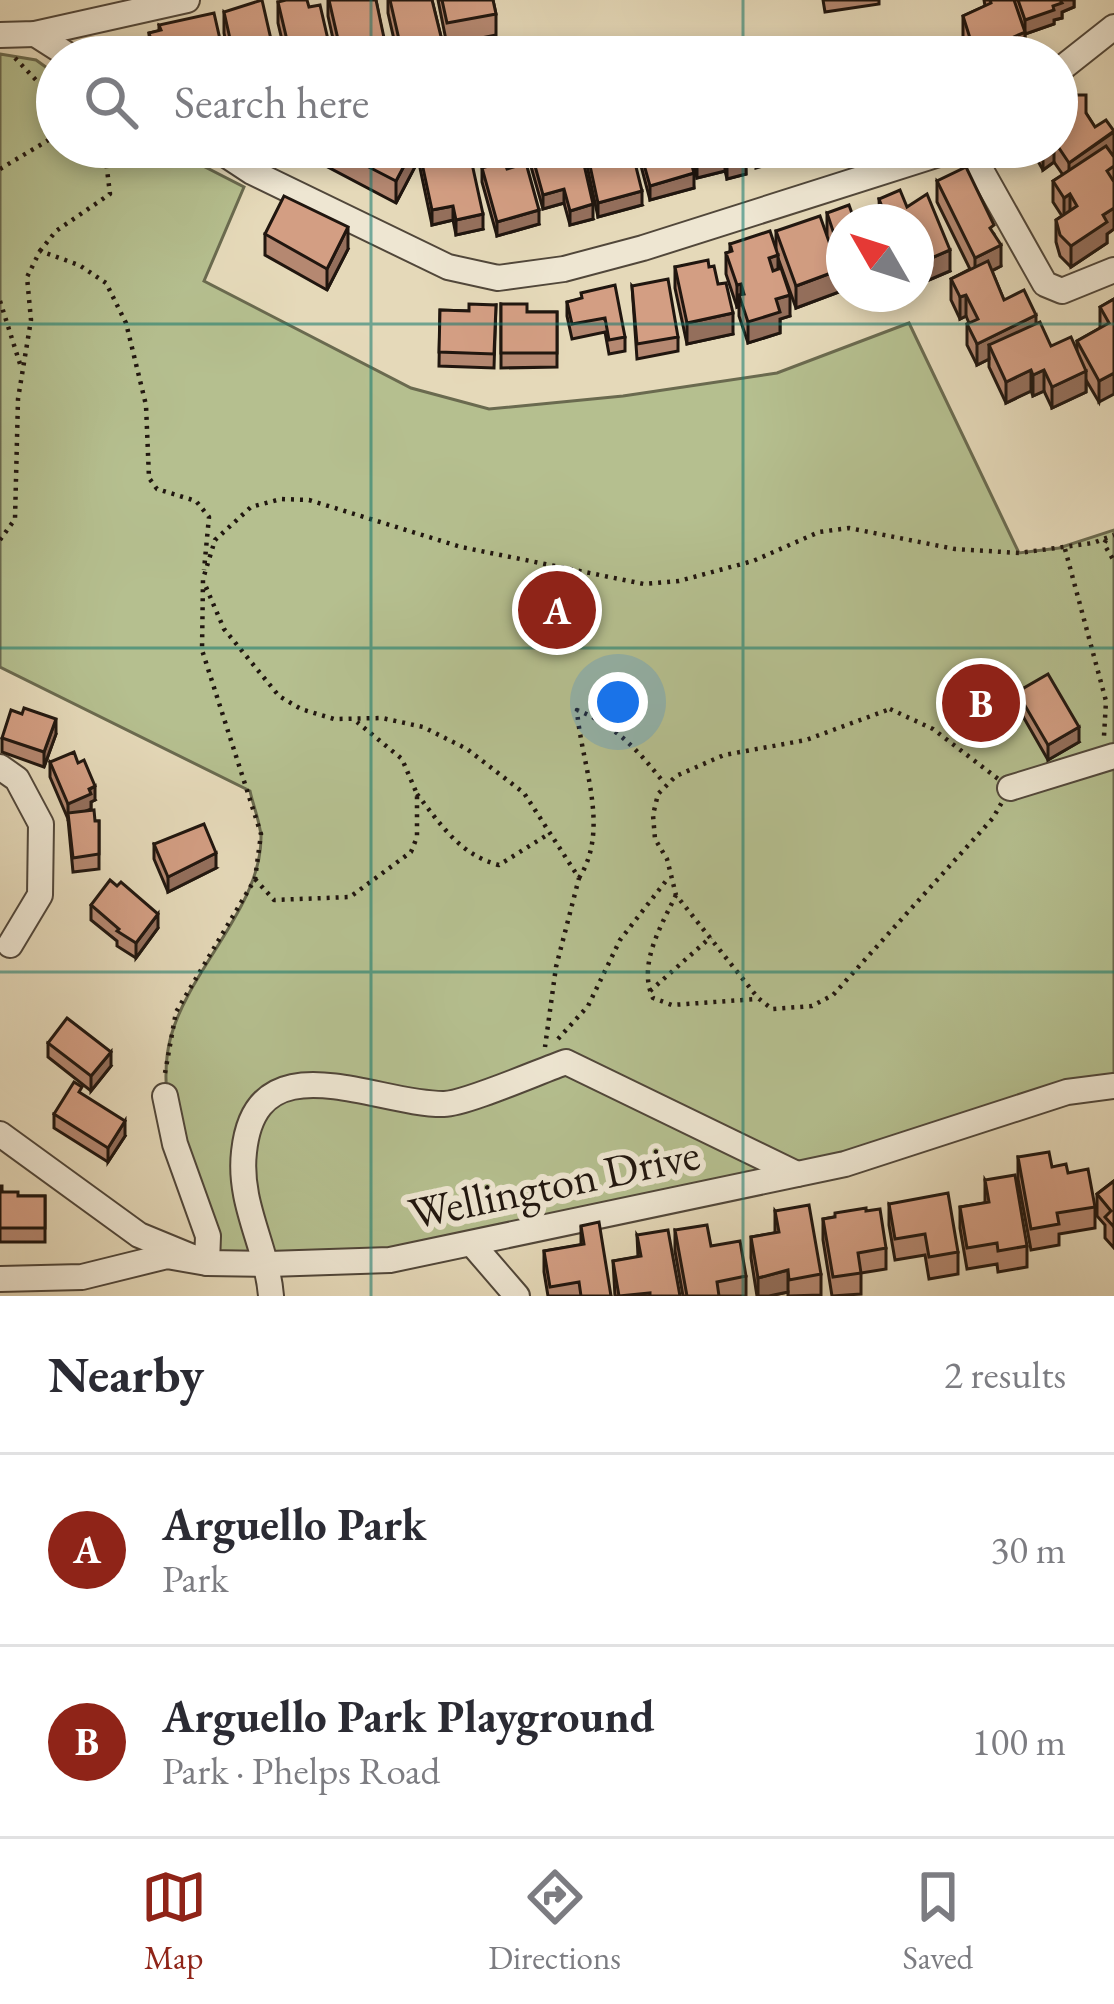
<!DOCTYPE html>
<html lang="en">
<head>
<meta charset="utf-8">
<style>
	:root { --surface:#fff; --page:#f2f2f3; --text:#2b2b33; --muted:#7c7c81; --line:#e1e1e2; --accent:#8f2418 }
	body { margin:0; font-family:"EB Garamond",serif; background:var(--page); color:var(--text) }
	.compass { position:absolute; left:826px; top:204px; width:108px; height:108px; border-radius:50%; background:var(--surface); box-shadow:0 6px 18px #0003; rotate:309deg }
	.you { position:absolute; left:618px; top:702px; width:42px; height:42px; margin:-30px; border:9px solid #fff; border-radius:50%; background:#1a73e8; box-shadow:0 0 0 18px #1a73e833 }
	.badge { display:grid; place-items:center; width:78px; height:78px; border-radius:50%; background:var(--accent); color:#fff; font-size:39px; font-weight:700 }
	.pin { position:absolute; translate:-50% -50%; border:6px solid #fff; box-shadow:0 3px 12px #0006 }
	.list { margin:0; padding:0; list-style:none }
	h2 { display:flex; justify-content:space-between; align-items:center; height:156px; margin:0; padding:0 48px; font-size:51px }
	h2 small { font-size:39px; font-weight:400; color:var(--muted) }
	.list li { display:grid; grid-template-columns:78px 1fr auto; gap:36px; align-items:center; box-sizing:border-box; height:192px; padding:0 48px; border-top:3px solid var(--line) }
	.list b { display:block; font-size:45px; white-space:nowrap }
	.list p { margin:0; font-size:39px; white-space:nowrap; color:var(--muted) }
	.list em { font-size:39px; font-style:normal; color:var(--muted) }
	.icon { flex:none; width:66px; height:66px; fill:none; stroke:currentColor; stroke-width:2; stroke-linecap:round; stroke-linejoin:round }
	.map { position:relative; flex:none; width:1114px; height:1296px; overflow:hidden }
	.search { position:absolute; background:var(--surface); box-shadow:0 6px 18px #0003; left:36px; right:36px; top:36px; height:132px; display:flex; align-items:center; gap:30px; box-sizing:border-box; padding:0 42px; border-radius:66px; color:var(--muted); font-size:45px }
	.sheet { height:540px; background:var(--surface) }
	nav { display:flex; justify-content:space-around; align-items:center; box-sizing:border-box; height:168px; border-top:3px solid var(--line); background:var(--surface); font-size:33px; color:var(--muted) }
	nav a { display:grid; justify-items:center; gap:6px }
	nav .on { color:var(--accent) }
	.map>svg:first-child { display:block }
	.green { fill:#b5bf8f; stroke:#6a6a4f; stroke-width:3 }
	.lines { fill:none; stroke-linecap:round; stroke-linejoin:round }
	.minor-casing { stroke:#51473a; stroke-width:28 }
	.path { stroke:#20160f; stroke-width:4.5; stroke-dasharray:3 6; stroke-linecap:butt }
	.minor { stroke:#eee6d2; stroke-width:24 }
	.wall { fill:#b58871; stroke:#20160f; stroke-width:3 }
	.shaded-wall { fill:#946f5c; stroke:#20160f; stroke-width:3 }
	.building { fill:#d39e83; stroke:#20160f; stroke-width:3 }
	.grid { fill:none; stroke:#0f766e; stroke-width:3; stroke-opacity:0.55 }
	.labels { text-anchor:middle; stroke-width:12; stroke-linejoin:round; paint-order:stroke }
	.street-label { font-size:45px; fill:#20160f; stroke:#eee6d2 }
</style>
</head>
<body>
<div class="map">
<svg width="1114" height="1296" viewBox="0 0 1114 1296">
	<rect width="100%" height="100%" fill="#e5d9b9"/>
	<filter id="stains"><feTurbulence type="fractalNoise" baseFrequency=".00167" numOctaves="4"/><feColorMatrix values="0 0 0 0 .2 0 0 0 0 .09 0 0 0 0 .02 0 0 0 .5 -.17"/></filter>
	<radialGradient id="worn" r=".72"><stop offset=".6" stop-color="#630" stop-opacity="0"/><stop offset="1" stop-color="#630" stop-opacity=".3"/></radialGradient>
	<path class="green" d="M0,54L36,60L57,75V147H166L244,187L204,281L411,388L489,409L623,396L777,373L909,323L1019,553L1059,548L1114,530V1088L473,1245L207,1263C191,1197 152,1103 171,1036C190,968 262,906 261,836C260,822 253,805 250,791L0,667Z"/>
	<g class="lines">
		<g class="minor-casing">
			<g id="minor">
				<polyline points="35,34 71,57"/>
				<polyline points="0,35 35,34 187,0"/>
				<polyline points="1057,72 1114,27"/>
				<polyline points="214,147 252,172 448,267 498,278 564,269 643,248 961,147"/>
				<polyline points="968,147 1045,284 1062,291 1114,270"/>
				<polyline points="0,767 17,779 41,824 40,895 10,945"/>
				<polyline points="1010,788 1114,756"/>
				<polyline points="0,1134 139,1235 207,1263 208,1236 175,1144 165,1096"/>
				<polyline points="473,1245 517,1296"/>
				<polyline points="0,1279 82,1277 167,1256 207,1263 269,1264 390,1260 845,1164 1067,1092 1114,1086"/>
				<path d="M271,1296C267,1246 238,1204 244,1152C256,1037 375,1105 444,1104C465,1104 540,1071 566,1062L797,1174"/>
			</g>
		</g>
		<g class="path">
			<polyline points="15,58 57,102"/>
			<polyline points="0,169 57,135"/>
			<polyline points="40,251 56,231 110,194 106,161 95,147"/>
			<polyline points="0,301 20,364"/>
			<polyline points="0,540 15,519 18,399 31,320 27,277 40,251 79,265 106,283 126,323 146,405 149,478 157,489 196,501 209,517 204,570"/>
			<polyline points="1106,540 1104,544 1114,561"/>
			<polyline points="1065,549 1106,701 1104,736"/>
			<polyline points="206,587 224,629 279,696 301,709 334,719 382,718 423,727 467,749 524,793 579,878 556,967 545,1047"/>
			<polygon points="890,709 933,729 1010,788 993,818 833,995 812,1006 772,1009 758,998 676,895 667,859 655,839 653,815 658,794 676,776 724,755 806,740"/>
			<path d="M417,794C441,825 460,855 499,865L547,835"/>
			<path d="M579,878C611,828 581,764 577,710C615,725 639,751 664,783"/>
			<polyline points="255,879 274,900 350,897 411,852 417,837 417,794 402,759 357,722"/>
			<path d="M676,895C662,924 637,965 653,998L672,1005L757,999"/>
			<polyline points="650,991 711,937"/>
			<polyline points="558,1039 588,1006 620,940 669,877"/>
			<polyline points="165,1073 176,1012 255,879 261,834 202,650 203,579 215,540 251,507 281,499 309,500 461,547 644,584 679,581 753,561 819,532 849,528 955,549 1019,553 1093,543 1114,535"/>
		</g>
		<use href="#minor" class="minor"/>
	</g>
	<g class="wall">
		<polygon points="328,0 376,0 387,57 337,57 328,16"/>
		<polygon points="388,0 432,0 446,57 398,57 388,13"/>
		<polygon points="438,0 493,0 496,14 496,35 447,45"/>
		<polygon points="823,0 879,0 879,4 825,12"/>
		<polygon points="984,0 1074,0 1074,7 1062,12 1062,18 1054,20 1054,24 1025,34 1025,54 1017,57 969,57 963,37 963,16 985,6"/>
		<polygon points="278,2 309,7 332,57 286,57 278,23"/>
		<polygon points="224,12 275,57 229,57 224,33"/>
		<polygon points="159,25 224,57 150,57 149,33 159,31"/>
		<polygon points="1057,95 1086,113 1095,127 1114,131 1114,153 1112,154 1114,157 1114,229 1107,234 1107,243 1071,267 1060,256 1056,242 1056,220 1062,216 1053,202 1053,181 1063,175 1054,162 1043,170 1030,147 1057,147"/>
		<polygon points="326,147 417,147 417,163 396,203 326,166"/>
		<polygon points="586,147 642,205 598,217 586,161"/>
		<polygon points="636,147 687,147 694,188 650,200"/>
		<polygon points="689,147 745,147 746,174 727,179 725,171 697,178"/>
		<polygon points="530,148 593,219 570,225 564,203 543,209 530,163"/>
		<polygon points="420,154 445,155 483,229 456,235 453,220 432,225 420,168"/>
		<polygon points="482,168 507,169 539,224 497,236 482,182"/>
		<polygon points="937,181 994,234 1001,266 992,271 1004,300 1036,324 1051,346 1077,350 1077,341 1100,328 1100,307 1114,299 1099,402 1086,380 1086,392 1052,408 1044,391 1033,396 1031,391 1006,403 989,367 989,359 977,365 967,345 967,324 969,323 966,316 960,319 951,300 951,279 970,269 937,202"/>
		<polygon points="879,199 907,207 950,271 922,283 916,267 916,222 880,222"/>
		<polygon points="827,213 844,222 844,285 839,271 839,292 796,308 778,258 778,269 790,316 780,319 780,333 748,343 739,316 739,306 737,307 726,274 726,253 730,252 730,244 776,249 776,231 827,234"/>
		<polygon points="265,234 348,249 327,290 265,255"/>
		<polygon points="675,267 709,267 718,284 733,334 687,344 675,288"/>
		<polygon points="632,286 678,337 678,351 637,359"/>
		<polygon points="581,299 625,337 625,351 609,354 605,332 572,339 567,316 567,302"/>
		<polygon points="501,304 527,312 557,312 557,367 501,368"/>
		<polygon points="496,305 494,368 439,366 440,310 469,311"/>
		<polygon points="1017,692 1079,742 1048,760 1017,706"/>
		<polygon points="22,714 56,734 44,767 2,752 2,738"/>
		<polygon points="50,762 95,800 91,802 91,809 86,811 95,821 99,821 99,869 73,872 68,819 50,777"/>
		<polygon points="154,844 216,868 168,892 154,859"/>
		<polygon points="117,886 158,928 136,958 117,946 117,941 91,920 91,905"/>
		<polygon points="48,1043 111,1066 91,1091 48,1057"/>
		<polygon points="54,1114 125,1136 108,1162 54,1128"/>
		<polygon points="1018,1157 1068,1173 1095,1207 1095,1228 1059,1234 1059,1245 1031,1250 1018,1179"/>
		<polygon points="985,1180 1027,1246 1027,1267 998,1272 997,1264 967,1269 960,1228 960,1207 985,1203"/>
		<polygon points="1114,1181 1114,1248 1105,1238 1105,1225 1097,1216 1097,1194"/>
		<polygon points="0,1186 2,1192 18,1196 45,1196 45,1242 0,1242"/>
		<polygon points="889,1204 958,1252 958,1274 929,1279 925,1255 895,1260 889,1225"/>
		<polygon points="775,1211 821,1274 821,1295 788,1296 788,1292 769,1296 757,1296 751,1258 751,1237 775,1233"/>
		<polygon points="866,1211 886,1248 886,1269 861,1273 861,1294 832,1296 823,1240 823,1219"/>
		<polygon points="581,1226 611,1296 548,1296 544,1272 544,1251 581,1245"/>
		<polygon points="675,1230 711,1246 746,1276 746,1296 683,1296 675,1251"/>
		<polygon points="637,1235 680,1296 615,1296 613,1261 638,1257"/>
	</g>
	<g class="shaded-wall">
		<polygon points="1060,0 1074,0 1074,7 1062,12 1062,18 1054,20 1054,24 1025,34 1025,54 1017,57 975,57 975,54 1025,32 1025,20 1053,6"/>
		<polygon points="1114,132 1114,153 1069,184 1069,163"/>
		<polygon points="414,147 417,147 417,163 396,203 396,181"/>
		<polygon points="780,147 796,147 796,157 756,168 756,153"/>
		<polygon points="815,147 833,147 833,157 805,164 805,149"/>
		<polygon points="1045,147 1054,147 1054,162 1043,170 1043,148"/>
		<polygon points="725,150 725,171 697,178 697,157"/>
		<polygon points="746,153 746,174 727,179 727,158"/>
		<polygon points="694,173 694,188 650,200 650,186"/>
		<polygon points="564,189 564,203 543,209 543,195"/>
		<polygon points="642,191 642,205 598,217 598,203"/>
		<polygon points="1070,194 1070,216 1064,220 1064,198"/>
		<polygon points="593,204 593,219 570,225 570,211"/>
		<polygon points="453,206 453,220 432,225 432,210"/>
		<polygon points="1114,208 1114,229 1107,234 1107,243 1071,267 1071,246 1103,215"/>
		<polygon points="539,210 539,224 497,236 497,222"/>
		<polygon points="483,214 483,229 456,235 456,220"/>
		<polygon points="348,227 348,249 327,290 327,269"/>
		<polygon points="1001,245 1001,266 975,279 975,258"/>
		<polygon points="950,250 950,271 922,283 922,262"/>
		<polygon points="778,255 778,276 769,279 769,258"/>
		<polygon points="839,270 839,292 796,308 796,286"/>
		<polygon points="741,284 741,300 739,295 739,306 737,307 737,285"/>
		<polygon points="790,295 790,316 780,319 780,333 748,343 748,322 776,299"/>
		<polygon points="966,295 966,316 960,319 960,297"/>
		<polygon points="733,313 733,334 687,344 687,323"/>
		<polygon points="1036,315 1036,336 989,345 989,359 977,365 977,344"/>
		<polygon points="1031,370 1031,391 1006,403 1006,382"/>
		<polygon points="1044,370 1044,391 1033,396 1033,375"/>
		<polygon points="1086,371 1086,392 1052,408 1052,387"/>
		<polygon points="1114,373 1114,394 1099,402 1099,381"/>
		<polygon points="56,719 56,734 44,767 44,752"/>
		<polygon points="1079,727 1079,742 1048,760 1048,745"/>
		<polygon points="95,786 95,800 91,802 91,809 68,819 68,804"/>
		<polygon points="216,853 216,868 168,892 168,877"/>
		<polygon points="158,914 158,928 136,958 136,943"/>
		<polygon points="111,1052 111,1066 91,1091 91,1076"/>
		<polygon points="125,1121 125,1136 108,1162 108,1148"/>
		<polygon points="788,1270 788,1292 769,1296 758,1296 758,1278"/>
	</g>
	<g class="building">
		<polygon points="262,0 275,57 242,57 241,50 233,52 224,12"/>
		<polygon points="286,0 307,0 309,7 320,5 332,57 291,57 278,2"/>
		<polygon points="329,0 376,0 387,52 363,57 342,57"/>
		<polygon points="390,0 432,0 446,57 403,57"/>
		<polygon points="442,0 493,0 496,14 447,23"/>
		<polygon points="990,0 1014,0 1025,32 975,54 963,16 991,3"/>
		<polygon points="1018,0 1060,0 1062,3 1053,6 1054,10 1025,20"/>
		<polygon points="214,13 224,57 169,57 153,47 149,33 161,30 159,25"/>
		<polygon points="960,40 966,57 923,57"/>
		<polygon points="900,45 904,57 875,57 874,53"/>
		<polygon points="1057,95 1086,95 1086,113 1095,127 1106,120 1114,131 1069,163 1057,145"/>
		<polygon points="1106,146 1114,157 1114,166 1107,171 1114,182 1114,208 1103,215 1107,222 1071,246 1060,235 1056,220 1077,206 1070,194 1064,198 1053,181"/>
		<polygon points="330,147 414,147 396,181"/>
		<polygon points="535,147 580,147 593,204 570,211 564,189 543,195 530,148"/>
		<polygon points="586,147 631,147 642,191 598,203"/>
		<polygon points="639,147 687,147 694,173 650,186"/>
		<polygon points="694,147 745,147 746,153 727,158 725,150 697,157"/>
		<polygon points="755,147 780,147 756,153"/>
		<polygon points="444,149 445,155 469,150 483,214 456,220 453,206 432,210 420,154"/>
		<polygon points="504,161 507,169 526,163 539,210 497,222 482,168"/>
		<polygon points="966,167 994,225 990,228 1001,245 975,258 937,181"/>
		<polygon points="900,190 907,207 927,194 950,250 922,262 916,246 916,222 888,222 879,199"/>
		<polygon points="284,196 348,227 327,269 265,234"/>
		<polygon points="849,205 855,222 844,222 844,264 827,213"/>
		<polygon points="875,212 879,222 859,222 859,217"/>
		<polygon points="820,216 839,270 796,286 776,231"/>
		<polygon points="770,231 778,255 769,258 773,271 781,268 790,295 776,299 780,312 748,322 739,295 744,294 741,284 737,285 726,253 732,251 730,244"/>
		<polygon points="708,260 709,267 714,266 718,284 726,283 733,313 687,323 675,267"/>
		<polygon points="988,261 1004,300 1024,290 1036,315 977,344 967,324 978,319 966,295 960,297 951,279"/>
		<polygon points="668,279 678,337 637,344 632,286"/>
		<polygon points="615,285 625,337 609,340 605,318 572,324 567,302 582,298 581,293"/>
		<polygon points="1114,299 1114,373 1099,381 1077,341 1109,323 1100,307"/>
		<polygon points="469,304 496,305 494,354 439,352 440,310 469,311"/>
		<polygon points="501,304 527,304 527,312 557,312 557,353 501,353"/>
		<polygon points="1040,322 1051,346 1071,337 1086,371 1052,387 1044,370 1033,375 1031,370 1006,382 989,345"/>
		<polygon points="1048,674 1079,727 1048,745 1017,692"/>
		<polygon points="24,708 56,719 44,752 2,738 11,710 22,714"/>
		<polygon points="74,752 78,763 84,760 95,786 89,789 91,794 68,804 50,762"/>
		<polygon points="94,810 95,821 99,821 99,854 73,858 68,813"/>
		<polygon points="204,824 216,853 168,877 154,844"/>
		<polygon points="110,880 117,886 121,882 158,914 136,943 117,931 119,929 91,905"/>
		<polygon points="67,1018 111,1052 91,1076 48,1043"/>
		<polygon points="74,1082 82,1087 79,1092 125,1121 108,1148 54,1114"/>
		<polygon points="1049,1152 1052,1167 1066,1164 1068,1173 1088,1169 1095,1207 1057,1213 1059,1224 1031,1229 1018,1157"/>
		<polygon points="1015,1175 1027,1246 998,1251 997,1243 967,1248 960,1207 989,1202 985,1180"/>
		<polygon points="1114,1181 1114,1227 1105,1217 1111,1211 1097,1194"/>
		<polygon points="0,1186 2,1186 2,1192 18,1192 18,1196 45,1196 45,1228 0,1228"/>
		<polygon points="948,1193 958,1252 929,1257 925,1234 895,1239 889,1204"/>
		<polygon points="809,1205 821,1274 789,1280 788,1270 758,1278 751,1237 779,1232 775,1211"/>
		<polygon points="866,1208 866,1211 880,1209 886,1248 858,1253 861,1273 833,1277 823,1219 835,1217 835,1213"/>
		<polygon points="599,1222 611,1296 581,1296 579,1282 550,1287 544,1251 584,1244 581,1226"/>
		<polygon points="707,1225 711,1246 740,1241 746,1276 717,1282 719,1296 687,1296 675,1230"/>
		<polygon points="668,1230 680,1296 650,1296 650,1293 619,1296 613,1261 641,1256 637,1235"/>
	</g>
	<path class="grid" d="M371,0V57M743,0V57M371,147V1296M743,147V1296M0,324H1114M0,648H1114M0,972H1114"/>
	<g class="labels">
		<g class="street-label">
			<text transform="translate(554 1183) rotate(-12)" y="16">Wellington Drive</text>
		</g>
	</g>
	<rect width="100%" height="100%" filter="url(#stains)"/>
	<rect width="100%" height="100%" fill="url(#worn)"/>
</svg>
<svg class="compass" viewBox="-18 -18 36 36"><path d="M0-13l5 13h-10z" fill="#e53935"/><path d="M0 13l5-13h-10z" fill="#7c7c81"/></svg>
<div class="you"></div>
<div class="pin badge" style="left:557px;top:610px">A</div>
<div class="pin badge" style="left:981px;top:703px">B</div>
<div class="search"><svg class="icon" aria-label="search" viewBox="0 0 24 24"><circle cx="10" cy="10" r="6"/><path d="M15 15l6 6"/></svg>Search here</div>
</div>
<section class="sheet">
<h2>Nearby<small>2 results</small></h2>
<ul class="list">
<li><span class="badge">A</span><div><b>Arguello Park</b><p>Park</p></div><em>30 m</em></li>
<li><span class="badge">B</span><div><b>Arguello Park Playground</b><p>Park · Phelps Road</p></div><em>100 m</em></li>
</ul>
</section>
<nav>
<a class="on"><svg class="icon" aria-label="map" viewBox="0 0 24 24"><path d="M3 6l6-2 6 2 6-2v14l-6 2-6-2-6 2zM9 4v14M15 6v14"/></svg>Map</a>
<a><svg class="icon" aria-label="directions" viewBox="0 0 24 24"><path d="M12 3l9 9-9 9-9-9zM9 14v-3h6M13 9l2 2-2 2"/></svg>Directions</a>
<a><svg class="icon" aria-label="saved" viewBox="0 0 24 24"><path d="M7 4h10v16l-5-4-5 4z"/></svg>Saved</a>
</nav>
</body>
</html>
